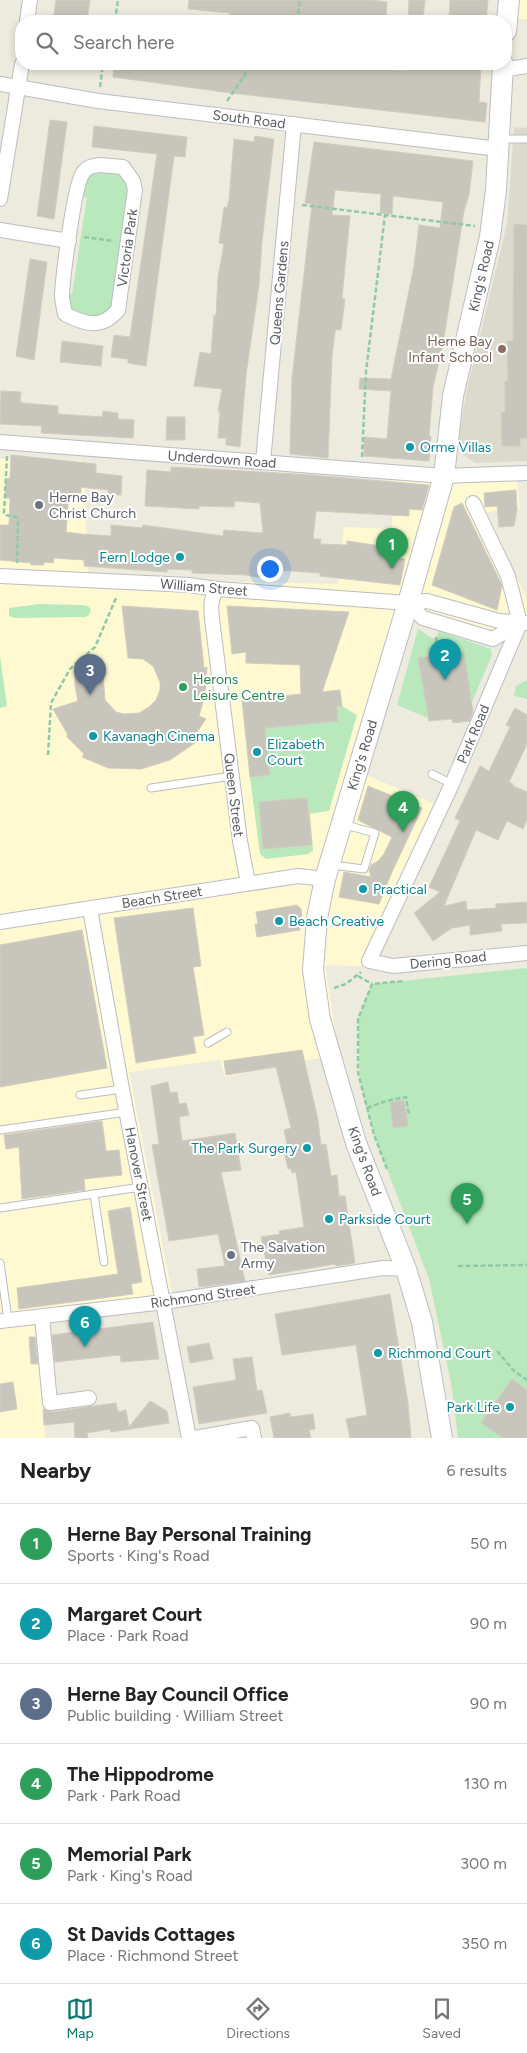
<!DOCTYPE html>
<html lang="en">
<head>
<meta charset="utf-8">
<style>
	:root { --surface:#fff; --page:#f2f2f2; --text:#222; --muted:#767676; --line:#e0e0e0; --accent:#0f766e }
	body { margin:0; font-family:Figtree,sans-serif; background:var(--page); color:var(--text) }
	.you { position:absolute; left:269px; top:568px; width:18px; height:18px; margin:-12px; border:4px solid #fff; border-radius:50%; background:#1a73e8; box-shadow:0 0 0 8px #1a73e833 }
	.badge { display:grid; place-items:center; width:32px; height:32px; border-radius:50%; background:var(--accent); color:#fff; font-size:16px; font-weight:700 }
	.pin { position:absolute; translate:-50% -41px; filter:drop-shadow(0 1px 2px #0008) }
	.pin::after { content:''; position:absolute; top:26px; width:18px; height:15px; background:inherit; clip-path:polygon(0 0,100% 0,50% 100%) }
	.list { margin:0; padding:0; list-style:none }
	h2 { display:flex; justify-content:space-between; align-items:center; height:65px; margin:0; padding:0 20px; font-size:21px }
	h2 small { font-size:16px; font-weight:400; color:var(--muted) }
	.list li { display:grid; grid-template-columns:32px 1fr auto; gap:15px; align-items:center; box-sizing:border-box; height:80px; padding:0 20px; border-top:1px solid var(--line) }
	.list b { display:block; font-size:19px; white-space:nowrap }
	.list p { margin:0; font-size:16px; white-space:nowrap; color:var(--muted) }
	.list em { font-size:16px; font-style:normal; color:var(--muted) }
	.icon { flex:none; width:28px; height:28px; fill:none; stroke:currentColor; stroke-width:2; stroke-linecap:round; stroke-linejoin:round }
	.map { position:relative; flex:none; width:527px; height:1438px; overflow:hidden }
	.search { position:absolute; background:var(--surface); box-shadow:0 2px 8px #0003; left:15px; right:15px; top:15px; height:55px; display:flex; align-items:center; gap:12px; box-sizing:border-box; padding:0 18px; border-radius:20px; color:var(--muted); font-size:19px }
	.sheet { height:545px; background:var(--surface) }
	nav { display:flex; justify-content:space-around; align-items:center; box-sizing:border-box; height:70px; border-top:1px solid var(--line); background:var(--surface); font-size:14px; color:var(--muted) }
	nav a { display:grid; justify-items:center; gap:2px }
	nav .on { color:var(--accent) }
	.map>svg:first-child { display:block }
	.commercial { fill:#fff9d2 }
	.education { fill:#dcdacd }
	.green { fill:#b8e8bc }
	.building { fill:#c8c5bc; stroke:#d2cdbc }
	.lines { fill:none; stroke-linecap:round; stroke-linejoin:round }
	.lane-casing { stroke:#babcc3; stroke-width:9 }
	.street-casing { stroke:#babcc3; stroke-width:16 }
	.secondary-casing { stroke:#babdc5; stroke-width:22 }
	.path { stroke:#90c9a6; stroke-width:2.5; stroke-dasharray:5 2.5; stroke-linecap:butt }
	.lane { stroke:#fff; stroke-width:7 }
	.street { stroke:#fff; stroke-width:14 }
	.secondary { stroke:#fff; stroke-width:20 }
	.education-dot { fill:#8d6e63; stroke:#fff; stroke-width:2 }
	.culture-dot { fill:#0f9aa8; stroke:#fff; stroke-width:2 }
	.worship-dot { fill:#6b7280; stroke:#fff; stroke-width:2 }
	.leisure-dot { fill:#2e9e5b; stroke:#fff; stroke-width:2 }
	.labels { text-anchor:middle; stroke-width:4; stroke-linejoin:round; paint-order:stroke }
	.street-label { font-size:14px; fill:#585b62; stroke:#fff }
	.education-label { font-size:14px; fill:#785e54; stroke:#fff; text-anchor:end }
	.culture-label { font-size:14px; fill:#0d838f; stroke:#fff; text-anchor:start }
	.worship-label { font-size:14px; fill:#5b616d; stroke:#fff; text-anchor:start }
	.leisure-label { font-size:14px; fill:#27864d; stroke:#fff; text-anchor:start }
</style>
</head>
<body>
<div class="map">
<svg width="527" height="1438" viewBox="0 0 527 1438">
	<rect width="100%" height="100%" fill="#edebde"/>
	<g class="commercial">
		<polygon points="517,0 527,0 527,19 516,19"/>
		<polygon points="0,459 83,461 88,579 338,584 344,527 392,529 394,471 516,471 520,509 487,512 527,599 527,619 506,633 413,617 361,773 435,804 361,966 325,965 339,1054 225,1077 220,1060 129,1072 172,1293 40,1314 45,1438 0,1438"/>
	</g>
	<polygon class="education" points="514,127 527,128 527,461 475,463 461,453 459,435 467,389 507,224"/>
	<g class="green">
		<path d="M94,172H120L128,188L112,307C95,323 69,321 67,295L72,294L87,197H80L89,175Z"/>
		<polygon points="39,604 82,605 88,606 91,610 89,615 85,617 15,618 9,616 9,608"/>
		<polygon points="418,629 432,638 436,638 439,631 491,649 492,655 472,702 463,652 418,658 428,718 397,705"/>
		<polygon points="0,656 7,706 0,708"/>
		<polygon points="527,680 527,699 514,696 516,686"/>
		<polygon points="337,706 342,706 357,715 329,811 310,814 313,851 308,854 266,859 260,854 250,777 270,775 265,728 338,721"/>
		<polygon points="527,968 527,1438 458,1438 451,1382 429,1279 374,1135 360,1082 358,1019 372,984"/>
	</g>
	<g class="building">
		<polygon points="56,0 90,0 87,21 53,21"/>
		<polygon points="189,0 371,0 387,2 386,21 280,21 251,16 230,16 230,13 188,9"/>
		<polygon points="409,0 425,0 423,20 408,20"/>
		<polygon points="450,0 488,0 486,21 449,21"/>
		<polygon points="114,64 353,64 405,71 405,64 481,64 479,102 487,103 485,122 231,93 113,77"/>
		<polygon points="50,120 67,122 54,219 37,216"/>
		<polygon points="94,126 187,137 185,157 174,156 146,366 128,363 128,359 111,357 114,335 130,337 157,154 92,147"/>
		<polygon points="255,136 274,139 262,241 259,285 246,375 240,447 226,445 226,438 218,438 220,411 218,411 222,389 194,386 200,352 211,354 214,315 216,316 218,277 224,244 219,243 224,207 227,208 229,200 234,139 254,142"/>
		<polygon points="314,142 473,161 469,195 464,211 443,344 433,387 429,436 431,437 429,461 364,456 364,437 387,439 391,391 359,389 360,378 391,379 414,266 419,225 440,228 443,202 393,196 392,214 380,213 381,194 335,190 332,215 350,216 342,298 345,299 341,330 337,329 335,332 332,356 328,458 290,454 292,378 312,204 305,203"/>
		<polygon points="514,224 527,225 527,438 520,438 520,446 502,446 501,413 505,412 505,381 508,381 507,341 513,341"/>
		<polygon points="30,259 47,262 34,360 16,356"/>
		<polygon points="62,341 103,346 101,366 60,362"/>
		<polygon points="1,391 21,392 20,402 23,403 58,406 58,414 102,417 103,411 118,413 118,419 134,420 133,438 41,433 42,426 0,424"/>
		<polygon points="167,417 185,417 185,440 166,440"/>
		<polygon points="11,455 96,464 96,473 122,476 121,495 108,494 108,490 81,487 81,493 69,493 66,532 81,534 111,536 111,525 142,528 143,525 223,536 224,530 263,533 260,503 235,501 234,507 199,506 199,509 145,506 147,470 171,472 171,467 228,470 311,475 429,485 422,510 409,509 409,516 316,511 313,539 321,539 320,544 347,545 347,541 381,546 381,554 397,555 399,558 405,559 400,585 320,576 320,573 276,570 276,577 262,578 246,575 192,573 192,570 167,569 167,572 84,566 84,560 54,558 53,563 44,562 44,565 31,565 31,563 0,560 0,525 9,525 10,498 5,498 6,479 10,478"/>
		<polygon points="516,490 517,509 514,526 499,527 497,506 485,507 484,493"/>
		<polygon points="462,503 500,581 502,586 497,610 432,585 454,507"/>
		<polygon points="122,606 198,611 204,668 207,667 205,695 199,716 206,719 192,739 195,743 170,760 141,769 108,768 82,757 84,754 66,736 68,735 53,709 78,701 75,686 75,668 96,672 96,674 103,674 105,700 116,712 124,714 139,713 149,707 156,700 160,690 160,682 153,666 143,659 128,658"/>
		<polygon points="227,606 349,612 322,692 340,690 342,706 337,706 338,721 265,728 270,775 250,777 242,700 301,694 300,665 246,663 246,652 232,654"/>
		<polygon points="464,652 473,712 469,721 453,723 452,719 429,721 418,658"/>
		<polygon points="515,708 527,715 527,744 509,782 513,784 513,786 527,792 527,819 523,829 507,821 498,840 476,830 444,906 466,901 467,910 496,908 496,904 527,902 527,923 501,924 502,931 470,935 470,925 452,928 433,941 414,913 440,892 429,887 460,821 455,818 480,766 489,771 510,727 506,725"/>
		<polygon points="368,786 422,808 392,872 379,904 339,897 344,872 371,877 369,870 371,865 378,861 384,854 392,837 358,820"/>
		<polygon points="307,798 312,845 263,849 259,802"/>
		<polygon points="297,905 301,909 302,916 299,919 300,930 257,937 255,924 258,924 256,912"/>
		<polygon points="193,908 201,966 193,967 204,1035 193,1037 196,1053 136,1063 114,918"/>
		<polygon points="82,930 107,1068 0,1087 0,945"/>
		<polygon points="302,1050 318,1120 321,1145 326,1144 331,1176 337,1175 339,1196 345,1196 355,1263 336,1266 335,1264 269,1275 261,1237 280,1234 279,1231 304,1227 296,1172 292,1173 291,1169 288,1169 284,1151 288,1150 284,1130 291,1128 276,1067 226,1075 224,1061"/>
		<polygon points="168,1082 170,1093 177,1092 179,1104 186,1103 189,1115 179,1117 182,1141 235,1133 241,1170 221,1172 245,1281 199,1287 197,1269 225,1266 218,1234 169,1241 152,1145 159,1144 151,1086"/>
		<polygon points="404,1100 408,1126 393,1128 390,1102"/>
		<polygon points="102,1121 106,1151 119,1150 122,1175 84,1179 85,1190 22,1199 19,1147 6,1149 4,1135"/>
		<polygon points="130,1207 142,1282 131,1284 133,1294 19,1309 17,1288 118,1274 108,1211"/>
		<polygon points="390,1294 408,1403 411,1438 350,1438 346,1419 367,1415 356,1345 282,1355 275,1314"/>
		<polygon points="153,1322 159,1359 121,1362 120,1355 55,1362 52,1335"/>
		<polygon points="29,1337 35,1337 38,1364 31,1364"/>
		<polygon points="209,1343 213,1359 190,1363 187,1347"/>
		<polygon points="252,1357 257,1391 262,1390 267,1413 199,1424 193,1387 236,1380 233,1359"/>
		<polygon points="512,1379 527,1390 527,1438 503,1438 481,1423"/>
		<polygon points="13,1382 17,1409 0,1412 0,1384"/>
		<polygon points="150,1401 167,1411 169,1423 111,1432 110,1429 87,1433 88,1438 75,1438 74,1422 44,1425 43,1409 51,1412 116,1403 118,1412 126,1410 129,1427"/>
		<polygon points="290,1413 291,1417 313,1414 315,1429 309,1430 311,1438 274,1438 270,1417"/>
	</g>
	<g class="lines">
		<g class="lane-casing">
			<g id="lane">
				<polyline points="499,139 527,139"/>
				<polyline points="432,774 452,784"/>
				<polyline points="151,788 232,776"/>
				<polyline points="332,865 364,869 375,833 342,824"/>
				<polyline points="208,1043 227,1032"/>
				<polyline points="80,1095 122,1089"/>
				<polyline points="0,1130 127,1112"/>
				<polyline points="94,1194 104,1262"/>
				<polyline points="0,1208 141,1187"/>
				<polyline points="0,1263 8,1320"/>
			</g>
		</g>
		<g class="street-casing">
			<g id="street">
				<polyline points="27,21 30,0"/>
				<polyline points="502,70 527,66"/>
				<polyline points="0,84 98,101 499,149"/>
				<path d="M100,165L123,167L133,181L135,190L118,310C102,329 86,325 65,314C64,308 62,301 62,295C63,276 74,185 83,173C88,166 93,166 100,165Z"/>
				<polyline points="0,199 22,64"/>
				<polyline points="0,230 69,241"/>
				<polyline points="0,442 444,476 527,473"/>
				<polyline points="263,462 294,124"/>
				<polyline points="473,503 508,576 520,623 452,784 369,961 393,966 527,953"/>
				<polyline points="0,576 189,585 217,589 408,603 427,601 499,621 527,623"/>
				<path d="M217,589C210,599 211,607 212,619L240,841L248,883"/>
				<polyline points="408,603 423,618 493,639 520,623"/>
				<polyline points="90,909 122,1089 189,1438"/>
				<polyline points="0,922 298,876 325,879"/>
				<polyline points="42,1317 50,1403 89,1398"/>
				<polyline points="0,1321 164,1302 383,1268 406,1269"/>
				<polyline points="195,1438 252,1428 254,1438"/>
			</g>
		</g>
		<g class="secondary-casing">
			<g id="secondary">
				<polyline points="506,31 509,0"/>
				<polyline points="442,1438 422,1322 406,1269 356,1143 320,1019 313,970 317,918 325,879 408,603 444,476 453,396 490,237 496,190 503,64"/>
			</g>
		</g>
		<g class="path">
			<polyline points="109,21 116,21"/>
			<polyline points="115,21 118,0"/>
			<polyline points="297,21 300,0"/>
			<polyline points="100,87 103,64"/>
			<polyline points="227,101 245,75 248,64"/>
			<polyline points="302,205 475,226"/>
			<polyline points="84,237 113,241"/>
			<polyline points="7,456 4,513 5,515 16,517 18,521 17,563"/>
			<polyline points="362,457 366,372 385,215"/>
			<polyline points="436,637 438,656"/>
			<polyline points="48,755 51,703 70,669 95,647 116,598"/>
			<polyline points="358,976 372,984"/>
			<polyline points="334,988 346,984 361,972"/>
			<polyline points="367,1108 386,1101 406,1097 409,1115"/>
			<polyline points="387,1169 374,1135 358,1072 358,1019 372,984 404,981"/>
			<polyline points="458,1266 527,1265"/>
			<polyline points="497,1351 513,1370 527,1380"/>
		</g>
		<use href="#lane" class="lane"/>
		<use href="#street" class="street"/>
		<use href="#secondary" class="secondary"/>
	</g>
	<circle class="education-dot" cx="502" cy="349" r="5"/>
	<g class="culture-dot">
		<circle cx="410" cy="447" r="5"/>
		<circle cx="180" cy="557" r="5"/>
		<circle cx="93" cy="736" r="5"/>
		<circle cx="257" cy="752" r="5"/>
		<circle cx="363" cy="889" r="5"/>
		<circle cx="279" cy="921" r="5"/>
		<circle cx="307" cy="1148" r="5"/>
		<circle cx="329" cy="1219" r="5"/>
		<circle cx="378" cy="1353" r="5"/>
		<circle cx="510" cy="1407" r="5"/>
	</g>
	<g class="worship-dot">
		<circle cx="39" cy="505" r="5"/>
		<circle cx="231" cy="1255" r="5"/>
	</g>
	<circle class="leisure-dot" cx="183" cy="687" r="5"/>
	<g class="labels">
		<g class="street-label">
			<text transform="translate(249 119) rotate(7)" y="5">South Road</text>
			<text transform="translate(127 248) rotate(-82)" y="5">Victoria Park</text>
			<text transform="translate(481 276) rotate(-77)" y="5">King's Road</text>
			<text transform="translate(279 293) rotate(-85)" y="5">Queens Gardens</text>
			<text transform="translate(222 459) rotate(4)" y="5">Underdown Road</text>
			<text transform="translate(204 587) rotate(5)" y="5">William Street</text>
			<text transform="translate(473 734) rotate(-67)" y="5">Park Road</text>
			<text transform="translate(362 755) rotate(-73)" y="5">King's Road</text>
			<text transform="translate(234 795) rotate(83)" y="5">Queen Street</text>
			<text transform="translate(162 897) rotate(-9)" y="5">Beach Street</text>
			<text transform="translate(448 960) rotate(-6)" y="5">Dering Road</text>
			<text transform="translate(365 1161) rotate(70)" y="5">King's Road</text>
			<text transform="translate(139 1174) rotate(79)" y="5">Hanover Street</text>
			<text transform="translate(203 1296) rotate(-8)" y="5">Richmond Street</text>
		</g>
		<g class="education-label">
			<text x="492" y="346">Herne Bay<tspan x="492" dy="16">Infant School</tspan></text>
		</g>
		<g class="culture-label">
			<text x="420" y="452">Orme Villas</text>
			<text x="170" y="562" text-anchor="end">Fern Lodge</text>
			<text x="103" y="741">Kavanagh Cinema</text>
			<text x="267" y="749">Elizabeth<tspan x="267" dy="16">Court</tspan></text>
			<text x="373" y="894">Practical</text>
			<text x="289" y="926">Beach Creative</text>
			<text x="297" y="1153" text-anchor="end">The Park Surgery</text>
			<text x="339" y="1224">Parkside Court</text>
			<text x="388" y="1358">Richmond Court</text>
			<text x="500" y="1412" text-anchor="end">Park Life</text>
		</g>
		<g class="worship-label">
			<text x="49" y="502">Herne Bay<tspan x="49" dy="16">Christ Church</tspan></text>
			<text x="241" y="1252">The Salvation<tspan x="241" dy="16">Army</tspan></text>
		</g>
		<g class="leisure-label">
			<text x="193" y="684">Herons<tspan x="193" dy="16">Leisure Centre</tspan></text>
		</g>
	</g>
</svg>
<div class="you"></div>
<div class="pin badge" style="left:392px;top:569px;background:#2e9e5b">1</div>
<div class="pin badge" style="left:445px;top:680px;background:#0f9aa8">2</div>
<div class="pin badge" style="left:90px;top:695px;background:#5c6f8a">3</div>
<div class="pin badge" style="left:403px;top:832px;background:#2e9e5b">4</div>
<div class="pin badge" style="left:467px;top:1224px;background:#2e9e5b">5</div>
<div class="pin badge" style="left:85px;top:1347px;background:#0f9aa8">6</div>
<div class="search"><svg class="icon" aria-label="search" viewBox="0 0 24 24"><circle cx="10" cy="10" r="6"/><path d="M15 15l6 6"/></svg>Search here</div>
</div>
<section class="sheet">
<h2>Nearby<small>6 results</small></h2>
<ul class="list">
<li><span class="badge" style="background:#2e9e5b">1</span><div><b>Herne Bay Personal Training</b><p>Sports · King's Road</p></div><em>50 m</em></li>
<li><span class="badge" style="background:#0f9aa8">2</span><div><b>Margaret Court</b><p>Place · Park Road</p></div><em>90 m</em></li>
<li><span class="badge" style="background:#5c6f8a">3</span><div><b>Herne Bay Council Office</b><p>Public building · William Street</p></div><em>90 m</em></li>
<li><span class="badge" style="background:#2e9e5b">4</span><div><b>The Hippodrome</b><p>Park · Park Road</p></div><em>130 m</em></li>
<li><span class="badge" style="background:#2e9e5b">5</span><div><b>Memorial Park</b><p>Park · King's Road</p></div><em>300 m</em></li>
<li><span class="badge" style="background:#0f9aa8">6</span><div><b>St Davids Cottages</b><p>Place · Richmond Street</p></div><em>350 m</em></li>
</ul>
</section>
<nav>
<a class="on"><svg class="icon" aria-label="map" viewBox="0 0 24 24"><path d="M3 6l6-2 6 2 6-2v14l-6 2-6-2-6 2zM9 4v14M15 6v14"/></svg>Map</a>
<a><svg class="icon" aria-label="directions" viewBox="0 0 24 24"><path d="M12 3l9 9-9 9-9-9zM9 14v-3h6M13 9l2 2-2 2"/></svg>Directions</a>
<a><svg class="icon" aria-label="saved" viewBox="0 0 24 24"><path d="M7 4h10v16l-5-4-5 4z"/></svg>Saved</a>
</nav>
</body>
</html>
